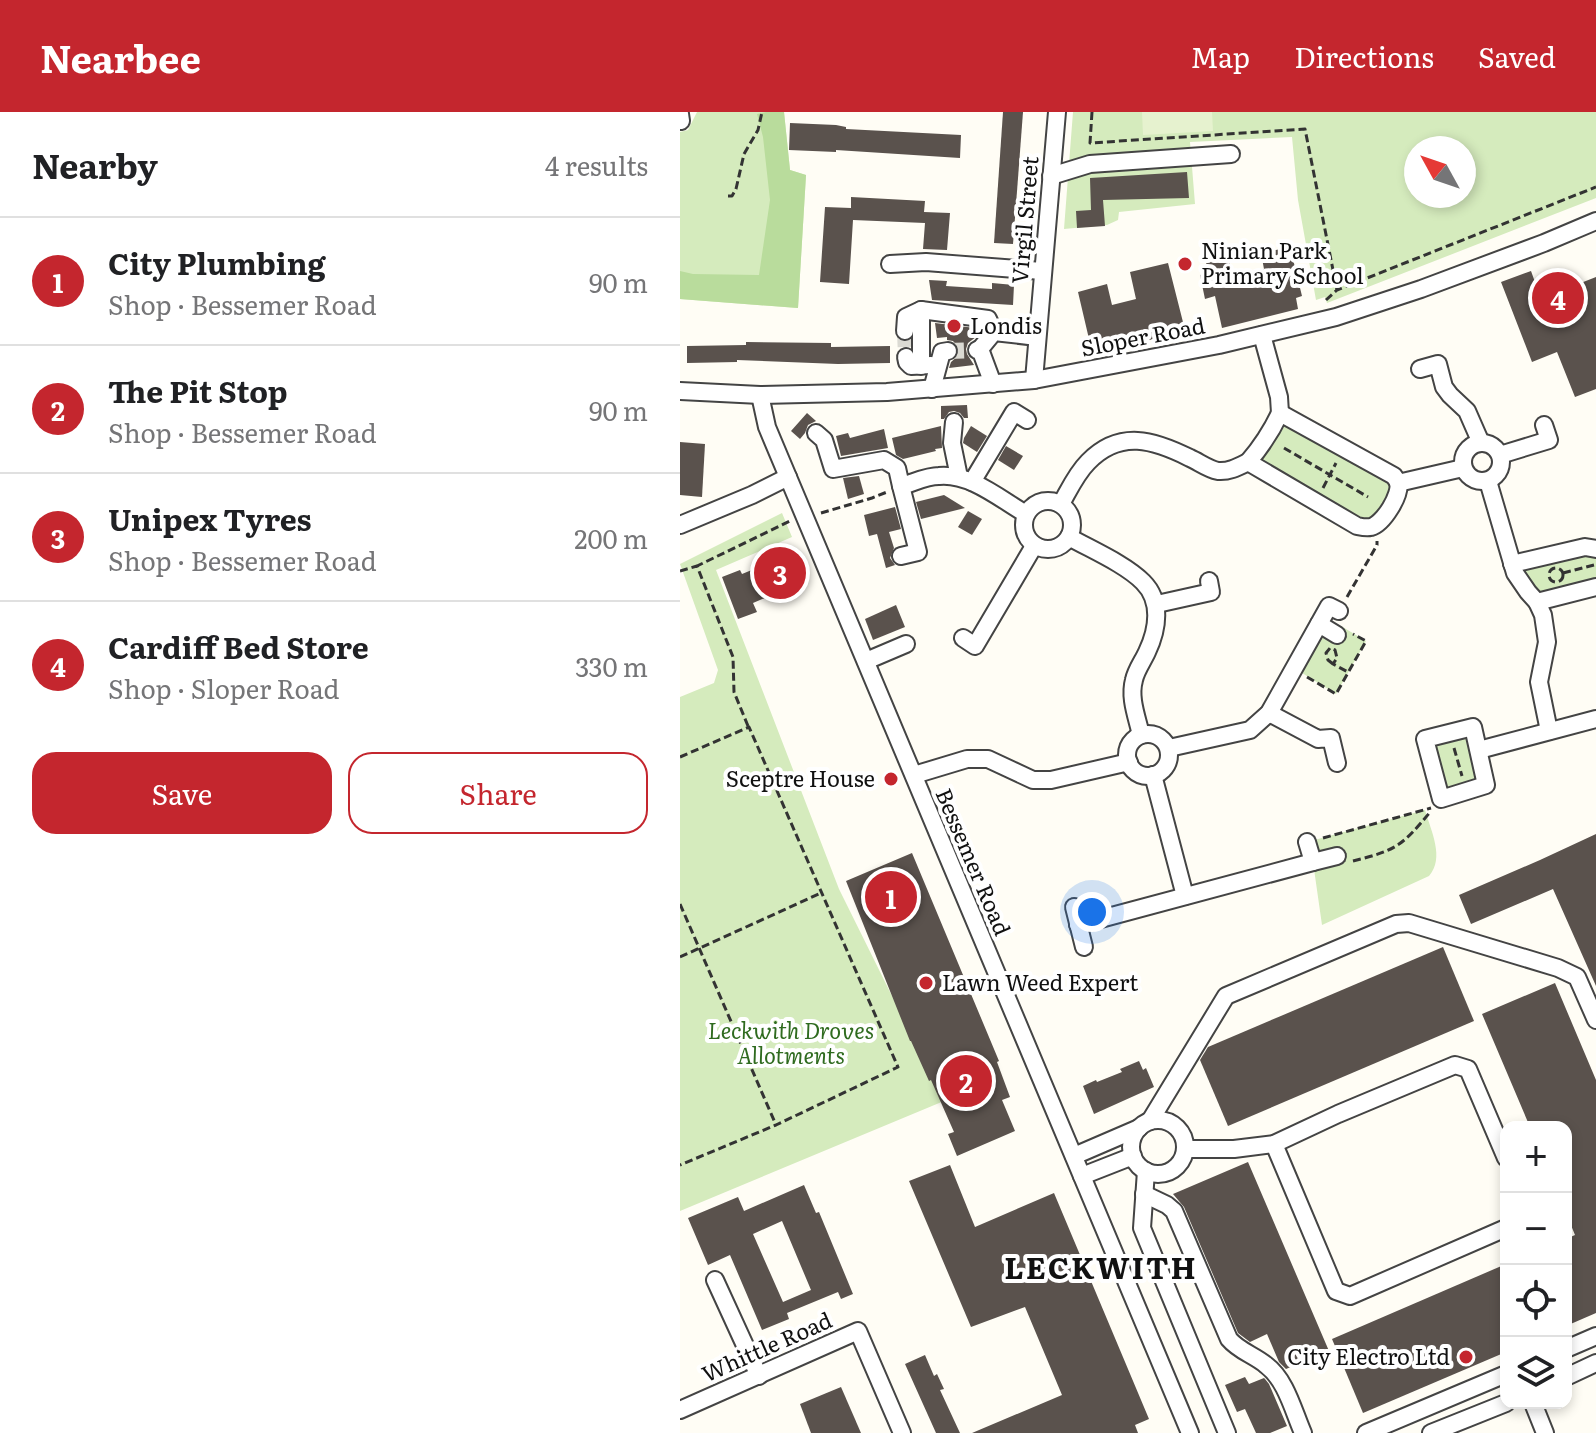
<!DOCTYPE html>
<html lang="en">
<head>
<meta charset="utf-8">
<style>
	:root { --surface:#fff; --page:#f2f2f2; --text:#202124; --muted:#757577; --line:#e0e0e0; --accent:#c4262e }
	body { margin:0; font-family:Literata,serif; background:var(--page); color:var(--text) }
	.controls { position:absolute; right:24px; bottom:24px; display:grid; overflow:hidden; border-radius:16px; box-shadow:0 4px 12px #0003 }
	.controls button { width:72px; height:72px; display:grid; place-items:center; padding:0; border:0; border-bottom:2px solid var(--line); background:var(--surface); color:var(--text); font:40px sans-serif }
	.compass { position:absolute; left:724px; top:24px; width:72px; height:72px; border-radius:50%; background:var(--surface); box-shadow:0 4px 12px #0003; rotate:310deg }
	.you { position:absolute; left:412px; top:800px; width:28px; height:28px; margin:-20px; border:6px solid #fff; border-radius:50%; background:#1a73e8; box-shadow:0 0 0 12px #1a73e833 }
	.badge { display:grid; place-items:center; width:52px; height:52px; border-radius:50%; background:var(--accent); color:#fff; font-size:26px; font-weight:700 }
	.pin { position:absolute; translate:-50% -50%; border:4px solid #fff; box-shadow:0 2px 8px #0006 }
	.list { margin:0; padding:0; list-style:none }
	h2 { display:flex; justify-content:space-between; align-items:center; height:104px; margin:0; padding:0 32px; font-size:34px }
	h2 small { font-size:26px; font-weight:400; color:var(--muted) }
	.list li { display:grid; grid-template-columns:52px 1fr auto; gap:24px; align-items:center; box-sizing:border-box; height:128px; padding:0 32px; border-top:2px solid var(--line) }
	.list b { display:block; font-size:30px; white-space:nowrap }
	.list p { margin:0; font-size:26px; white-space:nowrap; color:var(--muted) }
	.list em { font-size:26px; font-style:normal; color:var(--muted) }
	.actions { display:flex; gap:16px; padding:24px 32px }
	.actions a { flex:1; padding:18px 0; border:2px solid var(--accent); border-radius:24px; text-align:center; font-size:28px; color:var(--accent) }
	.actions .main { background:var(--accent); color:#fff }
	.icon { flex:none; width:44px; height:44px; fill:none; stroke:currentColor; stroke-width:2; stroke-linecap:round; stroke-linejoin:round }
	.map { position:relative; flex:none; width:916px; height:1321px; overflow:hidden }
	header { display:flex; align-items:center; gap:48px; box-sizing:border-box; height:112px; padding:0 40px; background:var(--accent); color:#fff }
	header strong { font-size:38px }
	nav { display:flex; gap:44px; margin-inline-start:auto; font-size:28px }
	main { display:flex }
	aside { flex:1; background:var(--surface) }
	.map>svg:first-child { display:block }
	.green { fill:#d5ebbd; fill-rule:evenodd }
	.forest { fill:#b9dc9c }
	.pitch { fill:#e6f2cf }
	.building { fill:#5a524d; fill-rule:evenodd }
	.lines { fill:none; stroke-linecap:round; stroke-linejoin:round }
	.minor-tunnel { stroke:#dbdad3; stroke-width:16; stroke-dasharray:16 8; stroke-linecap:butt }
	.minor-casing { stroke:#444; stroke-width:20 }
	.path { stroke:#333; stroke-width:3; stroke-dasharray:8 4; stroke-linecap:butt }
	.minor { stroke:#fff; stroke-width:16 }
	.poi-dot { fill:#c4262e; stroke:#fff; stroke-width:3 }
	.labels { text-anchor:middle; stroke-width:8; stroke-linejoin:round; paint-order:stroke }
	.street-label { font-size:22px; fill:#111; stroke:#fff }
	.poi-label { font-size:22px; fill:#111; stroke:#fff; text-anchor:start }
	.park-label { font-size:22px; font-style:italic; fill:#2f6b1f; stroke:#fff }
	.district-label { font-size:30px; font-weight:bold; letter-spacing:2px; fill:#111; stroke:#fff }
</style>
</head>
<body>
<header>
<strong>Nearbee</strong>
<nav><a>Map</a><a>Directions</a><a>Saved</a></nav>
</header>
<main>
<aside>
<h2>Nearby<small>4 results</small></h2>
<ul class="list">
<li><span class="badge">1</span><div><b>City Plumbing</b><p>Shop · Bessemer Road</p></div><em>90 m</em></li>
<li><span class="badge">2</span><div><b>The Pit Stop</b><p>Shop · Bessemer Road</p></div><em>90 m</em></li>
<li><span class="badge">3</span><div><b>Unipex Tyres</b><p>Shop · Bessemer Road</p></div><em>200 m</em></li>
<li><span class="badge">4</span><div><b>Cardiff Bed Store</b><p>Shop · Sloper Road</p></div><em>330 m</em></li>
</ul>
<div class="actions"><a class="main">Save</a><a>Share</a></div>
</aside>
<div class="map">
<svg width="916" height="1321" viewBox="0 0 916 1321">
	<rect width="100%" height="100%" fill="#fffdf5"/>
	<g class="green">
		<polygon points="17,0 104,0 110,58 126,63 118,196 0,187 0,20 8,18"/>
		<path d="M393,0H916V86L647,191L645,185L636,188L618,88L612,25L510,30L515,92L439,100L438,108L427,113L384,117ZM736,36H784V84H736Z"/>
		<polygon points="600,301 718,371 688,416 568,350"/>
		<polygon points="102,401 112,425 36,458 159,777 264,989 0,1099 0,585 34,571 38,558 0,452"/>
		<polygon points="916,437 916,475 857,490 832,452"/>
		<polygon points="639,512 656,522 661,514 686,529 656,582 614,556"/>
		<polygon points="793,615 806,673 761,687 745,627"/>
		<path d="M745,698C751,719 765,746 749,764L642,813L633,750L627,730Z"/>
	</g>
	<polygon class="forest" points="86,0 104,0 110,58 126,63 118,196 0,187 0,159 13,162 79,163 90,88 83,25 77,2"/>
	<polygon class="pitch" points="462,0 532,0 533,19 463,23"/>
	<g class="building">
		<polygon points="323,0 343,0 333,132 314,131"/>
		<polygon points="110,11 156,13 166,15 166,17 281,23 280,46 156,38 156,40 109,38"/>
		<polygon points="507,60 509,86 423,88 425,114 397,116 396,99 411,98 410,66"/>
		<polygon points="171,85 245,89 244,100 270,101 267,138 243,137 245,111 173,108 169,172 140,170 145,95 171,96"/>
		<polygon points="610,135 622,184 616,186 618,197 542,216 535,184 525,187 520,163 528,160 526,150 549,145 551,164 584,157 581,141"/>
		<polygon points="488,151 505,218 413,244 398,180 427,172 432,193 456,187 450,160"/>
		<polygon points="851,159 860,184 887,174 888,176 916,165 916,277 895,285 877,240 852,250 821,170"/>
		<polygon points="249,168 267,169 266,174 312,177 312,171 334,173 333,193 252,188"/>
		<polygon points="255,211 295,216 296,225 288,231 286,237 287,242 294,253 269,256 271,250 278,244 279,236 273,229 267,228 267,225 257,226"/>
		<polygon points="66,230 151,231 151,235 210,234 210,251 158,252 57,248 57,250 7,251 7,234 66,233"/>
		<polygon points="287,293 288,306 284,306 280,301 274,299 269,300 264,307 261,307 261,294"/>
		<polygon points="127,301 136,309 128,313 125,321 120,327 111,319"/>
		<polygon points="261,314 262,336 255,337 256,339 223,347 216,343 212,326"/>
		<polygon points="291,314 307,324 297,340 283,331 284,326"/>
		<polygon points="204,317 208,336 161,344 156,324 168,321 170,326"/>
		<polygon points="0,330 25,332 22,385 0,383"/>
		<polygon points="326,334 343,344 334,358 318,348"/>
		<polygon points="179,364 184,382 168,387 163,366"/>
		<polygon points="264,383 285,396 241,407 236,390"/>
		<polygon points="215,395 221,417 209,420 214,436 210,446 215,453 206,456 197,422 189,424 184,403"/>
		<polygon points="288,399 302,407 292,423 278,415"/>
		<polygon points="104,445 115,473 73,491 77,500 58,507 42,465 60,458 62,462"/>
		<polygon points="216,493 225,515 193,528 185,507"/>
		<polygon points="916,722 916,874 873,777 791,812 779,783 860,748"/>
		<polygon points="232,741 319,949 317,950 330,985 322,988 335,1019 277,1044 268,1022 274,1020 251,968 249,969 231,929 230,929 166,769"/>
		<polygon points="763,835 794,909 548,1014 520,948 528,935"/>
		<polygon points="875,871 916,968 916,1201 886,1214 886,1127 895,1123 886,1101 886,1015 850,1015 802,902"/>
		<polygon points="459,949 463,958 466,956 474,975 414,1002 403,974 416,968 417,970 442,960 440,957"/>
		<polygon points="568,1050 649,1239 606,1257 599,1250 587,1222 570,1230 558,1221 504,1095 493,1082"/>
		<polygon points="270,1053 295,1115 374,1081 469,1307 455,1313 458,1321 292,1321 382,1283 345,1195 291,1215 229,1069"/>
		<path d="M124,1073L136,1101L139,1100L173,1182L161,1187L158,1180L107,1201L109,1207L82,1218L50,1143L28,1153L8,1106L58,1085L64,1099ZM102,1109L131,1178L103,1190L73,1122Z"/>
		<polygon points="826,1152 826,1240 683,1301 652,1227"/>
		<polygon points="245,1243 254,1264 257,1262 264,1277 260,1278 280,1321 256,1321 225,1252"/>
		<polygon points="565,1265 569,1272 584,1266 585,1267 589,1272 607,1314 590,1321 576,1321 565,1297 557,1300 545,1273"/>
		<polygon points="161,1275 181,1321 131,1321 120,1292"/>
	</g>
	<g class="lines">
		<g class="minor-tunnel">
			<polyline points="225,219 226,245"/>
			<polyline points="268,239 297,238"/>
		</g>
		<g class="minor-casing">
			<g id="minor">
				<polyline points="0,2 1,9"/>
				<polyline points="371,64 410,52 551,42"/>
				<polyline points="210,152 246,150 362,159"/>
				<polyline points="241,198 241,254"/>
				<polyline points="225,219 226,205 241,198 308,207 314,220"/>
				<polyline points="582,223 599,285 600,301"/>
				<polyline points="300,237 314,220 357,225"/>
				<polyline points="297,238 300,237 313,272"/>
				<polyline points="226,245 227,250 231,254 251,253"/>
				<polyline points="740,257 758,252 764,275 770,283 787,299 801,331"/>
				<polyline points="354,268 377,0"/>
				<polyline points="252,277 262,240 268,239"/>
				<polyline points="0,279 80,283 207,280 354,268 539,233 656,205 741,177 864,131 916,109"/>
				<polyline points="80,283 87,315 108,365 510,1321"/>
				<path d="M600,301L714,364C715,366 717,368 718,370C722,382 703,412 691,415C686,416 682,415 677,414L568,350C581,335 591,320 600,301Z"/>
				<polyline points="274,310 272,331 279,365"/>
				<path d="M136,321L144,328L153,357L204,348L217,356L221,374C233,371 246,364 259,364C290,361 320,387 346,402"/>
				<circle cx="802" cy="350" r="19"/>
				<polyline points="820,343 869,328 864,313"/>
				<polyline points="808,369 835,461 848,480 857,490 863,503 867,530 859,570 869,619"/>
				<polyline points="292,370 334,300 347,308"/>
				<polyline points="718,371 783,356"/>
				<circle cx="368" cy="413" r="24"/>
				<path d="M381,392C389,378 396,362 408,350C440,317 474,328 510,346C519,350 528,357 538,359C549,360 558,355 568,350"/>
				<polyline points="0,413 72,383 108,365"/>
				<path d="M389,425C412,438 445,452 463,470C482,489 478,517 467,540C463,549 456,558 454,568C449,586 457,605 461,623"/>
				<polyline points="221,444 238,440 221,374"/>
				<polyline points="832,452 905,435 916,437"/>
				<polyline points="857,490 916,475"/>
				<polyline points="477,492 531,480 529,469"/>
				<polyline points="639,512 657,523"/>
				<polyline points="283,526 295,534 354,434"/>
				<polyline points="186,549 226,532"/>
				<polyline points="589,601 638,627 651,626 657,651"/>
				<polygon points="793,615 806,673 761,687 745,627"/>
				<circle cx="468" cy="643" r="21"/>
				<polyline points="489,636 570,618 589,601 649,494 659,499"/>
				<polyline points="799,638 916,607"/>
				<polyline points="234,663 287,647 308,647 353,668 371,668 449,650"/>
				<polyline points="473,663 505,784"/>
				<polyline points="633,750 657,744"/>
				<polyline points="394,795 404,835"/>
				<polyline points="398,813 633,750 627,730"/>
				<circle cx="478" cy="1035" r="27"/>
				<polyline points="470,1009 546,884 716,812 729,811 878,856 897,865 916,908"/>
				<polyline points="594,1032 656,1179 670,1184 826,1116"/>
				<polyline points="506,1037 554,1037 594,1032 658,1002 775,953 788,957 826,1046"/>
				<polyline points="394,1044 459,1016"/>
				<polyline points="466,1059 462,1116 547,1321"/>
				<polyline points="402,1064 453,1044"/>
				<path d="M464,1082L487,1093L494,1099L549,1227C559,1239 574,1243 586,1253C606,1268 613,1298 623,1321"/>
				<polyline points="35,1168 79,1264"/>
				<polyline points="886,1237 916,1224"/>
				<polyline points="886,1265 916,1251"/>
				<polyline points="853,1291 865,1321"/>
				<polyline points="0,1298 178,1219 222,1321"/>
				<polyline points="686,1321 826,1262"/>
				<polyline points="751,1321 826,1291"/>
			</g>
		</g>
		<g class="path">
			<polyline points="412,0 410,31 625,17 657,178"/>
			<polyline points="48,84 52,84 56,77 64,42 78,18 82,0"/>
			<polyline points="646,188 657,178 916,75"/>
			<polyline points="604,336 688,385"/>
			<polyline points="643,376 656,351"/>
			<polyline points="141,401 192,386 207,380"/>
			<circle cx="876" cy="463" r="7"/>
			<polyline points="0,459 17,454"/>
			<polyline points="883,461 914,453"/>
			<polyline points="667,485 697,433 697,429"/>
			<polyline points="653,552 648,548 646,541 650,536 655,538 657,546 653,552 668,560"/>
			<polyline points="627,565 656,582 686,529 673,522"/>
			<polyline points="68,614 54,580 53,545 17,454 110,409"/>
			<polyline points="774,636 782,664"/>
			<polyline points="0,645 69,615 218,955 96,1013 0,1053"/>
			<polyline points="643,726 751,696"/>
			<path d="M673,749C717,738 722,734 751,699"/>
			<polyline points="0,792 96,1013"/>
			<polyline points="0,845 141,781"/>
		</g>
		<use href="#minor" class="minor"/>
	</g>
	<g class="poi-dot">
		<circle cx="505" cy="152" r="8"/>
		<circle cx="274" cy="214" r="8"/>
		<circle cx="211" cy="667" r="8"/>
		<circle cx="246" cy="871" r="8"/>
		<circle cx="786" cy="1245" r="8"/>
	</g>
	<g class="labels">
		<g class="street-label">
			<text transform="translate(345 108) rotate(-85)" y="8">Virgil Street</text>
			<text transform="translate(463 225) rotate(-11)" y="8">Sloper Road</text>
			<text transform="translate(293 750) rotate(67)" y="8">Bessemer Road</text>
			<text transform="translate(87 1235) rotate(-24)" y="8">Whittle Road</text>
		</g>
		<g class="poi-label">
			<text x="521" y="147">Ninian Park<tspan x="521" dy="25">Primary School</tspan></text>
			<text x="290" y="222">Londis</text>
			<text x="195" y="675" text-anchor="end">Sceptre House</text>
			<text x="262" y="879">Lawn Weed Expert</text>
			<text x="770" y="1253" text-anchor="end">City Electro Ltd</text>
		</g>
		<g class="park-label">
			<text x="111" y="927">Leckwith Droves<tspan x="111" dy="25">Allotments</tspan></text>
		</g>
		<g class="district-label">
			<text x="421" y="1167">LECKWITH</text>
		</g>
	</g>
</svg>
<div class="controls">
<button>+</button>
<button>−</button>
<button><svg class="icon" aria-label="locate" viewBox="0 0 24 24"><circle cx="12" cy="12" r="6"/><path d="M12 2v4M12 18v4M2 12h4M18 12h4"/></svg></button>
<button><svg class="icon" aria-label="layers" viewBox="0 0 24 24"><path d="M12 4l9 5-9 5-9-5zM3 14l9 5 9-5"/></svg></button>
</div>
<svg class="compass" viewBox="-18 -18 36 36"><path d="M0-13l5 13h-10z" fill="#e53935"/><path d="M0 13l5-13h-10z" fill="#757577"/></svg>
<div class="you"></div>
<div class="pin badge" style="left:211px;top:785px">1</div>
<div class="pin badge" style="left:286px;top:969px">2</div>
<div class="pin badge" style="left:100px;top:461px">3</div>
<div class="pin badge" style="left:878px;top:186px">4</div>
</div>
</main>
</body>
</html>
